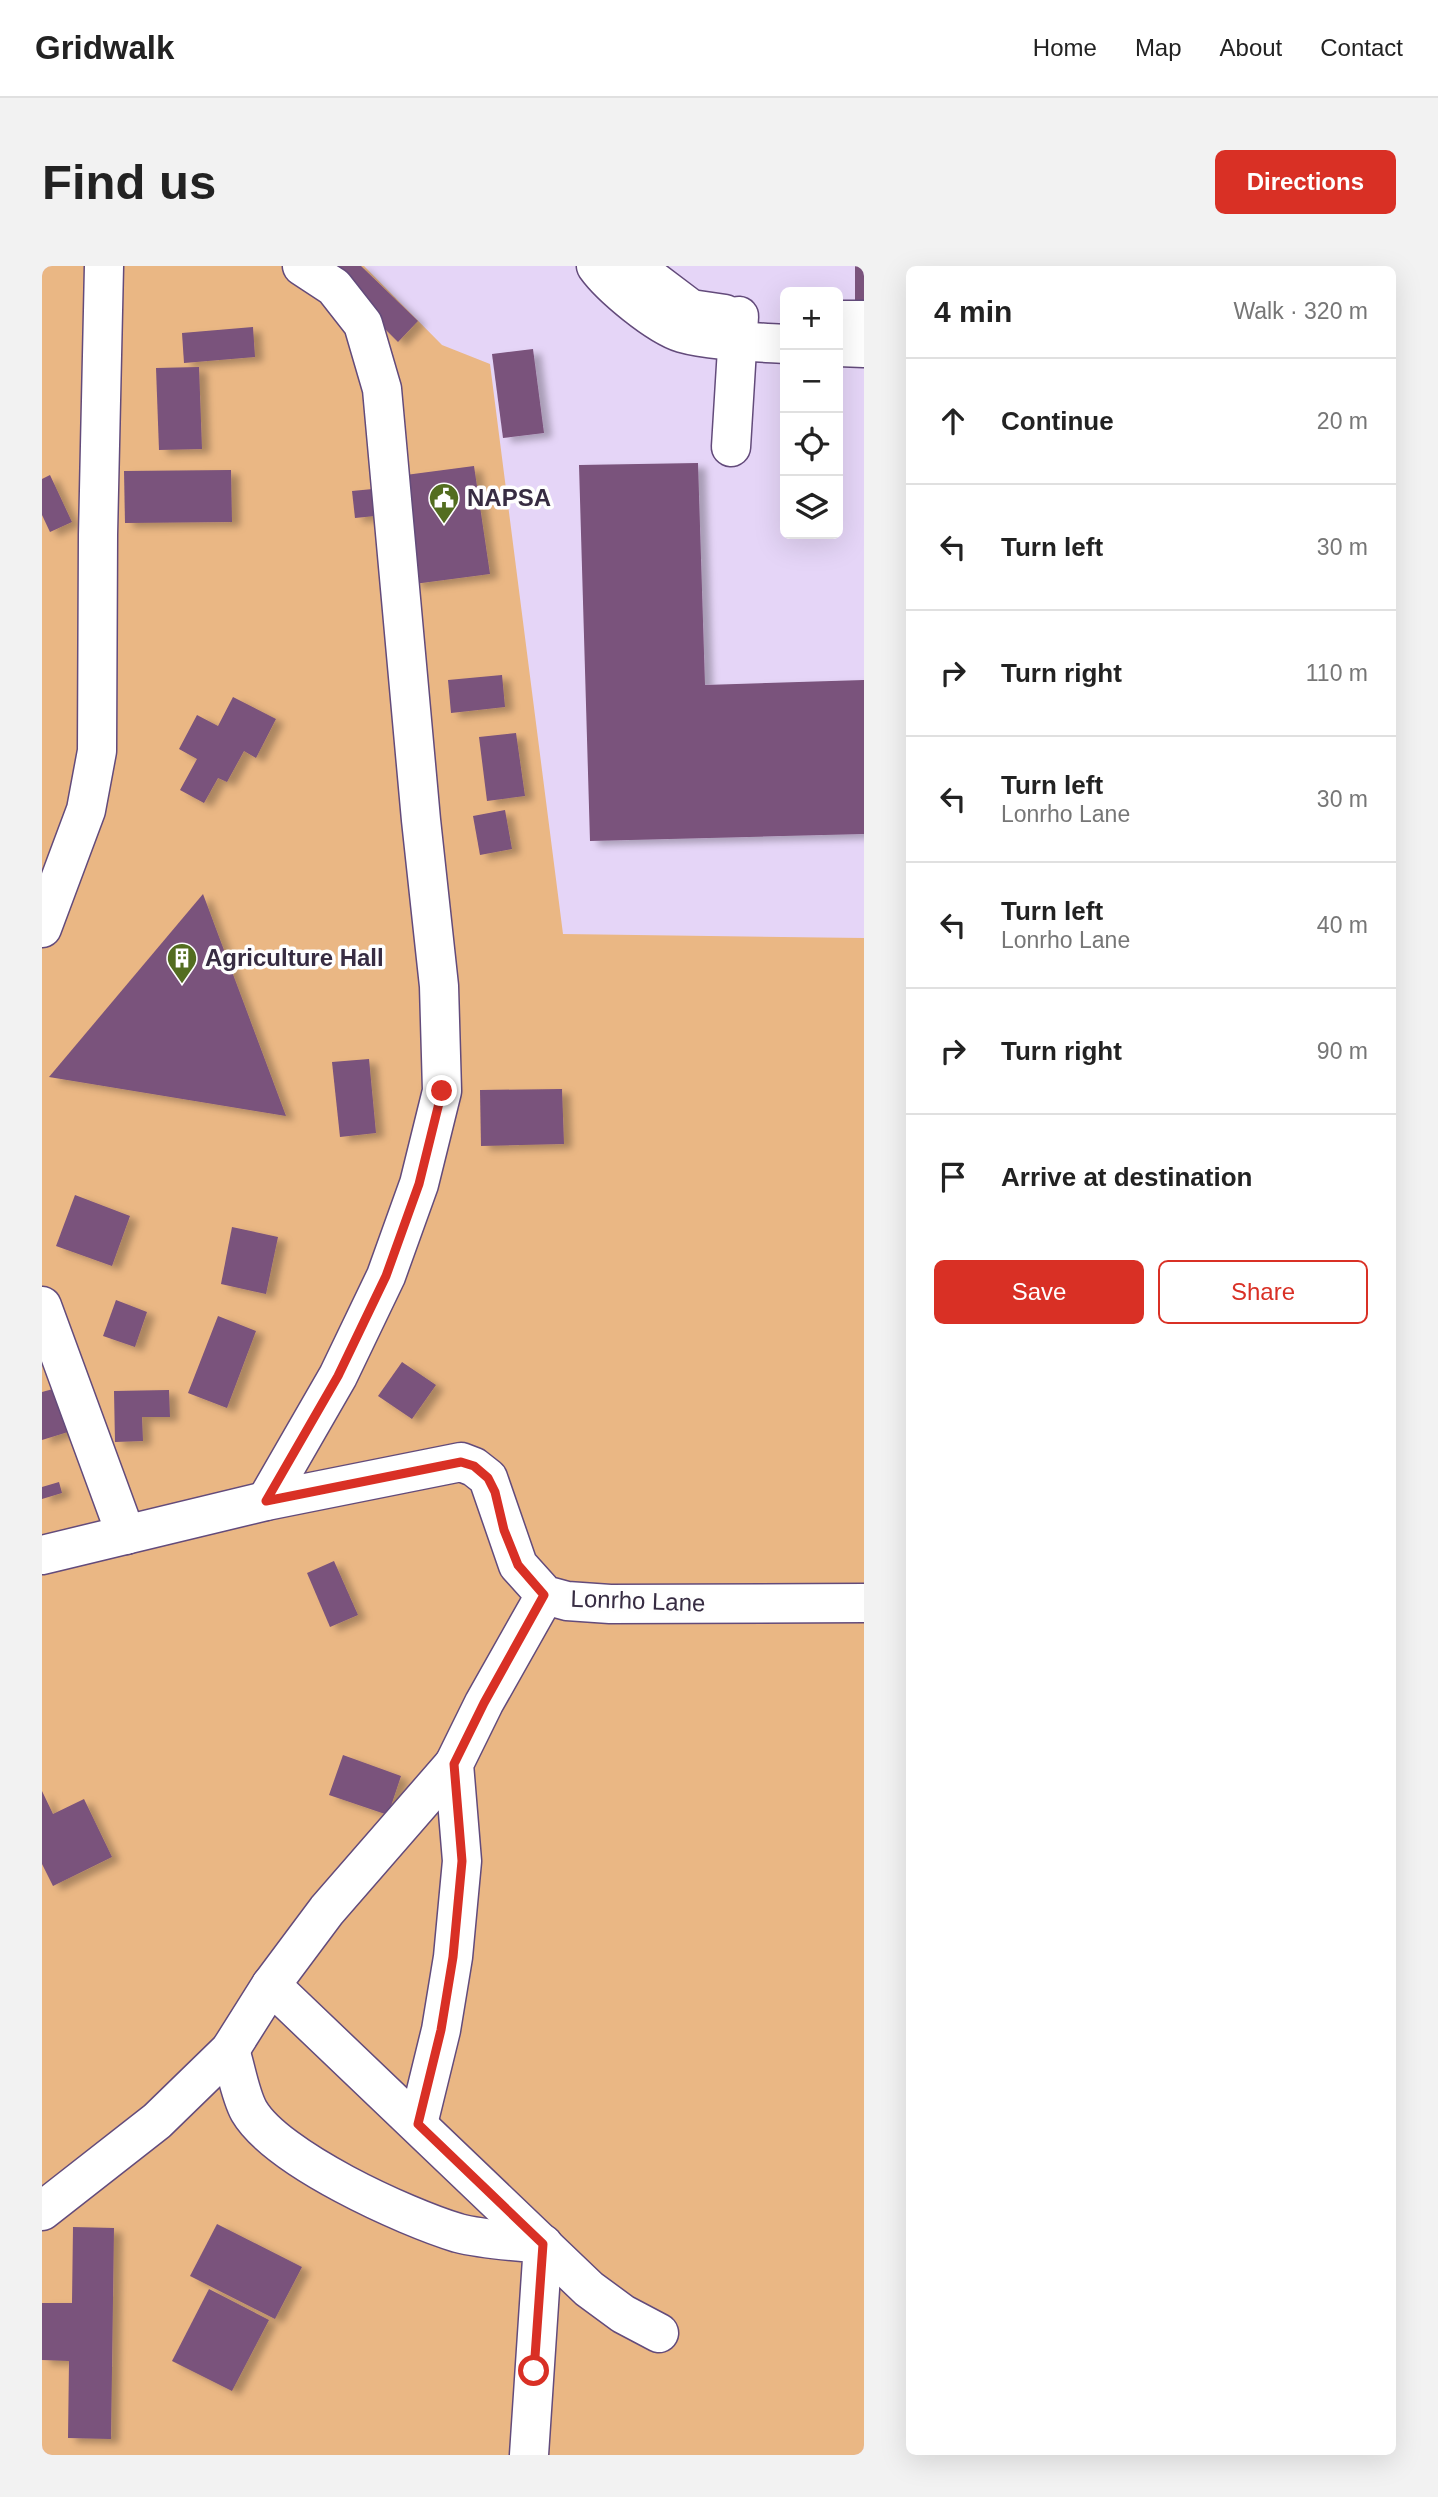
<!DOCTYPE html>
<html lang="en">
<head>
<meta charset="utf-8">
<style>
	:root { --surface:#fff; --page:#f2f2f2; --text:#222; --muted:#767676; --line:#e0e0e0; --accent:#d93025 }
	body { margin:0; font-family:Arial,sans-serif; background:var(--page); color:var(--text) }
	.controls { position:absolute; right:21px; top:21px; display:grid; overflow:hidden; border-radius:10px; box-shadow:0 7px 28px #0002 }
	.controls button { width:63px; height:63px; display:grid; place-items:center; padding:0; border:0; border-bottom:2px solid var(--line); background:var(--surface); color:var(--text); font:35px sans-serif }
	.stop { position:absolute; width:21px; height:21px; margin:-16px; border:5px solid #d93025; border-radius:50%; background:#fff }
	.stop.end { background:#d93025; border-color:#fff; box-shadow:0 2px 7px #0008 }
	.list { margin:0; padding:0; list-style:none }
	h2 { display:flex; justify-content:space-between; align-items:center; height:91px; margin:0; padding:0 28px; font-size:30px }
	h2 small { font-size:23px; font-weight:400; color:var(--muted) }
	.list li { display:grid; grid-template-columns:46px 1fr auto; gap:21px; align-items:center; box-sizing:border-box; height:126px; padding:0 28px; border-top:2px solid var(--line) }
	.list b { display:block; font-size:26px; white-space:nowrap }
	.list p { margin:0; font-size:23px; white-space:nowrap; color:var(--muted) }
	.list em { font-size:23px; font-style:normal; color:var(--muted) }
	.actions { display:flex; gap:14px; padding:21px 28px }
	.actions a { flex:1; padding:16px 0; border:2px solid var(--accent); border-radius:10px; text-align:center; font-size:24px; color:var(--accent) }
	.actions .main { background:var(--accent); color:#fff }
	.icon { flex:none; width:38px; height:38px; fill:none; stroke:currentColor; stroke-width:2; stroke-linecap:round; stroke-linejoin:round }
	.map { position:relative; flex:none; width:822px; height:2189px; overflow:hidden; border-radius:10px }
	header { display:flex; align-items:center; gap:42px; box-sizing:border-box; height:98px; padding:0 35px; background:var(--surface); border-bottom:2px solid var(--line) }
	header strong { font-size:33px }
	nav { display:flex; gap:38px; margin-inline-start:auto; font-size:24px }
	.intro { display:flex; align-items:center; justify-content:space-between; box-sizing:border-box; height:168px; padding:0 42px }
	h1 { margin:0; font-size:49px }
	.button { padding:18px 32px; border-radius:10px; background:var(--accent); color:#fff; font-size:24px; font-weight:700 }
	main { display:flex; gap:42px; padding:0 42px }
	aside { flex:1; background:var(--surface); border-radius:10px; box-shadow:0 7px 28px #0002 }
	.map>svg:first-child { display:block }
	.green { fill:#eab784 }
	.building { fill:#7a527b; filter:url(#shadow) }
	.lines { fill:none; stroke-linecap:round; stroke-linejoin:round }
	.minor-casing { stroke:#634b7b; stroke-width:41 }
	.minor { stroke:#fff; stroke-width:38 }
	.route { stroke:#d93025; stroke-width:9 }
	.labels { text-anchor:middle; stroke-width:7; stroke-linejoin:round; paint-order:stroke }
	.poi-label { font-size:24px; font-weight:bold; fill:#372c42; stroke:#fefefe; text-anchor:start }
	.street-label { font-size:24px; fill:#372c42; stroke:#fefefe }
</style>
</head>
<body>
<header>
<strong>Gridwalk</strong>
<nav><a>Home</a><a>Map</a><a>About</a><a>Contact</a></nav>
</header>
<div class="intro"><h1>Find us</h1><a class="button">Directions</a></div>
<main>
<div class="map">
<svg width="822" height="2189" viewBox="0 0 822 2189">
	<defs>
		<filter id="shadow"><feDropShadow dx="8" dy="4.5" stdDeviation="3.5" flood-color="#0004"/></filter>
	</defs>
	<rect width="100%" height="100%" fill="#e5d5f7"/>
	<polygon class="green" points="0,0 322,0 400,79 448,98 521,668 822,672 822,2189 0,2189"/>
	<g class="building">
		<polygon points="280,0 319,0 376,55 356,76"/>
		<rect x="813" y="0" width="9" height="48"/>
		<polygon points="211,61 213,91 142,97 140,67"/>
		<polygon points="491,83 502,167 461,172 450,88"/>
		<polygon points="157,101 160,183 117,184 114,102"/>
		<polygon points="656,197 663,419 822,414 822,568 548,575 537,199"/>
		<polygon points="432,200 448,308 372,318 356,210"/>
		<polygon points="189,204 190,256 83,257 82,205"/>
		<polygon points="8,209 30,256 8,266 0,249 0,213"/>
		<polygon points="331,223 333,250 313,252 310,225"/>
		<polygon points="460,409 463,441 409,447 406,414"/>
		<polygon points="191,431 234,453 214,492 202,485 185,516 176,512 162,537 138,524 155,493 137,483 155,449 176,460"/>
		<polygon points="474,467 483,530 445,535 437,471"/>
		<polygon points="463,544 470,583 438,589 431,550"/>
		<polygon points="161,628 244,850 7,811"/>
		<polygon points="327,793 334,867 298,871 290,796"/>
		<polygon points="520,823 522,878 439,880 438,824"/>
		<polygon points="33,929 88,950 70,1000 14,980"/>
		<polygon points="190,961 236,971 224,1028 179,1018"/>
		<polygon points="74,1034 105,1046 93,1081 61,1070"/>
		<polygon points="176,1050 214,1065 185,1142 146,1127"/>
		<polygon points="360,1096 394,1119 370,1153 336,1130"/>
		<polygon points="11,1123 26,1166 0,1174 0,1126"/>
		<polygon points="127,1124 128,1151 100,1151 101,1175 73,1176 72,1125"/>
		<polygon points="17,1216 20,1227 0,1233 0,1221"/>
		<polygon points="292,1295 316,1349 288,1361 265,1307"/>
		<polygon points="301,1489 359,1510 346,1549 287,1529"/>
		<polygon points="0,1525 11,1548 42,1533 70,1591 11,1620 0,1598"/>
		<polygon points="175,1958 260,2001 233,2053 148,2010"/>
		<polygon points="31,1961 72,1962 69,2173 26,2172 27,2095 0,2094 0,2037 30,2037"/>
		<polygon points="167,2023 227,2054 190,2125 130,2095"/>
	</g>
	<g class="lines">
		<g class="minor-casing">
			<g id="minor">
				<path d="M554,0C569,21 615,59 640,67C668,75 713,76 743,78"/>
				<polyline points="592,0 649,43 683,48"/>
				<polyline points="796,54 822,54"/>
				<polyline points="796,81 822,82"/>
				<polyline points="689,181 697,50"/>
				<polyline points="0,662 44,544 55,485 56,269 62,0"/>
				<polyline points="0,1040 84,1269"/>
				<polyline points="224,1235 296,1110 344,1010 377,918 400,825 397,720 379,554 340,123 321,58 292,21 260,0"/>
				<polyline points="0,1289 224,1235 419,1196 432,1201 446,1212 476,1299 503,1329 525,1335 568,1338 822,1337"/>
				<polyline points="229,1719 547,2023 581,2048 617,2067"/>
				<path d="M188,1784C194,1802 198,1829 207,1845C235,1893 363,1951 416,1967C443,1974 474,1975 501,1978L487,2189"/>
				<polyline points="376,1858 399,1764 411,1691 420,1595 412,1498 442,1437 503,1329"/>
				<polyline points="0,1945 115,1855 188,1784 229,1719 285,1644 412,1498"/>
			</g>
		</g>
		<use href="#minor" class="minor"/>
	</g>
	<g class="lines">
		<polyline class="route" points="400,825 377,918 344,1010 296,1110 224,1235 419,1196 432,1200 446,1212 453,1226 462,1264 476,1299 502,1329 442,1437 412,1498 420,1595 411,1691 399,1764 376,1858 501,1978 492,2105"/>
	</g>
	<defs>
		<g id="civic-pin" transform="scale(1.575)"><path d="M0 17L-7.5 6A9.5 9.5 0 1 1 7.5 6Z" fill="#536d20" stroke="#fefefe"/><path d="M-.6-6.5H3V-4.5H.6V-3L4-1V1h2V6H-6V1h2V-1L-.6-3ZM-1.2 2.5V6h2.4V2.5Z" fill="#fff"/></g>
		<g id="building-pin" transform="scale(1.575)"><path d="M0 17L-7.5 6A9.5 9.5 0 1 1 7.5 6Z" fill="#536d20" stroke="#fefefe"/><path d="M-4-6H4V6H1V3H-1V6H-4ZM-2.5-4.3h1.7v1.8h-1.7ZM.8-4.3h1.7v1.8H.8ZM-2.5-1h1.7V.8h-1.7ZM.8-1h1.7V.8H.8Z" fill="#fff"/></g>
	</defs>
	<g fill-rule="evenodd">
		<use href="#civic-pin" x="402" y="232"/>
		<use href="#building-pin" x="140" y="692"/>
	</g>
	<g class="labels">
		<g class="poi-label">
			<text x="425" y="240">NAPSA</text>
			<text x="163" y="700">Agriculture Hall</text>
		</g>
		<g class="street-label">
			<text transform="translate(596 1335) rotate(2)" y="8">Lonrho Lane</text>
		</g>
	</g>
</svg>
<div class="controls">
<button>+</button>
<button>−</button>
<button><svg class="icon" aria-label="locate" viewBox="0 0 24 24"><circle cx="12" cy="12" r="6"/><path d="M12 2v4M12 18v4M2 12h4M18 12h4"/></svg></button>
<button><svg class="icon" aria-label="layers" viewBox="0 0 24 24"><path d="M12 4l9 5-9 5-9-5zM3 14l9 5 9-5"/></svg></button>
</div>
<div class="stop" style="left:492px;top:2105px"></div>
<div class="stop end" style="left:400px;top:825px"></div>
</div>
<aside>
<h2>4 min<small>Walk · 320 m</small></h2>
<ul class="list">
<li><svg class="icon" aria-label="ahead" viewBox="0 0 24 24"><path d="M12 20V5M6 11l6-6 6 6"/></svg><div><b>Continue</b></div><em>20 m</em></li>
<li><svg class="icon" aria-label="left" viewBox="0 0 24 24"><path d="M17 20v-9H6M10 6l-5 5 5 5"/></svg><div><b>Turn left</b></div><em>30 m</em></li>
<li><svg class="icon" aria-label="right" viewBox="0 0 24 24"><path d="M7 20v-9h11M14 6l5 5-5 5"/></svg><div><b>Turn right</b></div><em>110 m</em></li>
<li><svg class="icon" aria-label="left" viewBox="0 0 24 24"><path d="M17 20v-9H6M10 6l-5 5 5 5"/></svg><div><b>Turn left</b><p>Lonrho Lane</p></div><em>30 m</em></li>
<li><svg class="icon" aria-label="left" viewBox="0 0 24 24"><path d="M17 20v-9H6M10 6l-5 5 5 5"/></svg><div><b>Turn left</b><p>Lonrho Lane</p></div><em>40 m</em></li>
<li><svg class="icon" aria-label="right" viewBox="0 0 24 24"><path d="M7 20v-9h11M14 6l5 5-5 5"/></svg><div><b>Turn right</b></div><em>90 m</em></li>
<li><svg class="icon" aria-label="arrive" viewBox="0 0 24 24"><path d="M6 21V4h12l-3 4 3 4H6"/></svg><div><b>Arrive at destination</b></div></li>
</ul>
<div class="actions"><a class="main">Save</a><a>Share</a></div>
</aside>
</main>
</body>
</html>
